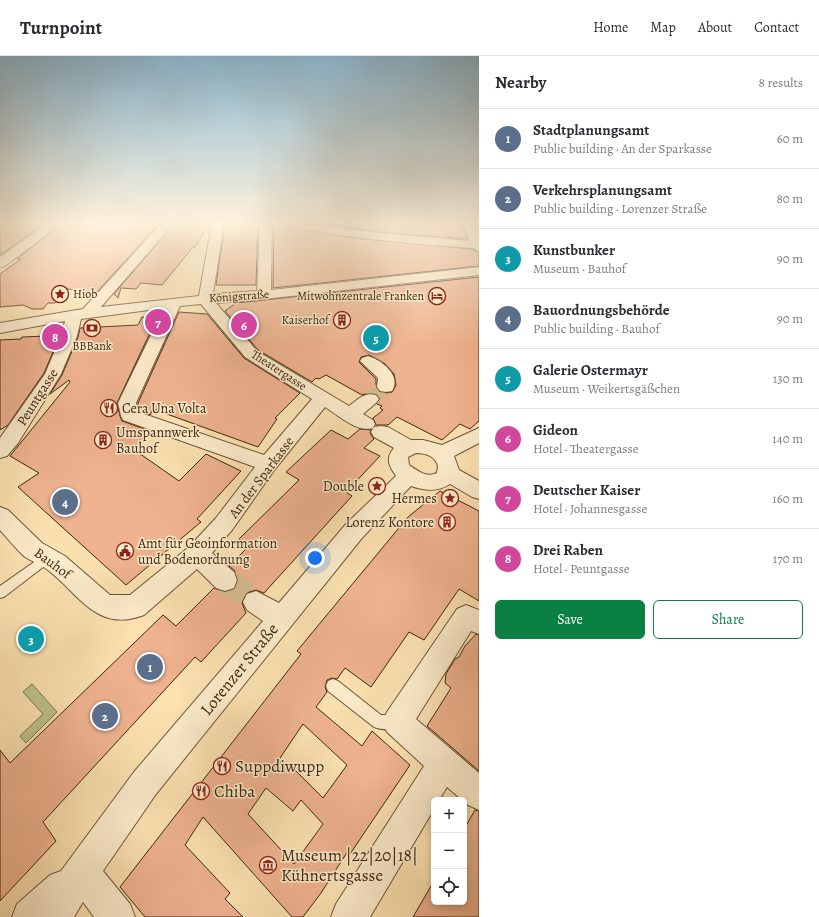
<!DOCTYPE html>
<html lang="en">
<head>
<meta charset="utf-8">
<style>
	:root { --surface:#fff; --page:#f2f2f3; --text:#2b2b33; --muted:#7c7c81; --line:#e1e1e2; --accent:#0b8043 }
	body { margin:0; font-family:Alegreya,serif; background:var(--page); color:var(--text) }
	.controls { position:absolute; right:12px; bottom:12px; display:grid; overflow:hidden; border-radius:6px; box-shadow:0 2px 6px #0003 }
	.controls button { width:36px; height:36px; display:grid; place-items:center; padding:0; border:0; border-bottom:1px solid var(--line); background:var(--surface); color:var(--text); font:20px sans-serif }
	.you { position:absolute; left:315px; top:502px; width:14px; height:14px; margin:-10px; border:3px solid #fff; border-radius:50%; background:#1a73e8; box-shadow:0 0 0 6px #1a73e833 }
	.badge { display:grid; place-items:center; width:26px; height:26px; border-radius:50%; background:var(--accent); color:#fff; font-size:13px; font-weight:700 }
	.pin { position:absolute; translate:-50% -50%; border:2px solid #fff; box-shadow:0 1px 4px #0006 }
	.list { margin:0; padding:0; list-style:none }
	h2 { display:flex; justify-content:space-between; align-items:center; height:52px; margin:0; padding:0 16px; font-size:17px }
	h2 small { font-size:13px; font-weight:400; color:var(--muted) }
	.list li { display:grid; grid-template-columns:26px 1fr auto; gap:12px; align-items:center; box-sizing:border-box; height:60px; padding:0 16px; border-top:1px solid var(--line) }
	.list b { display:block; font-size:15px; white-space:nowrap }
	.list p { margin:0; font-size:13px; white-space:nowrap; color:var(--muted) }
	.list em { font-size:13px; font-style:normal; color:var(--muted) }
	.actions { display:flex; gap:8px; padding:12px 16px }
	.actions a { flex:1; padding:9px 0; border:1px solid var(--accent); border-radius:6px; text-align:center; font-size:14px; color:var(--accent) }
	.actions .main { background:var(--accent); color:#fff }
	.icon { flex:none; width:22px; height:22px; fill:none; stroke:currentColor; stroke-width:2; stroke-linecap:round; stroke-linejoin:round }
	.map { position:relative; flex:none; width:479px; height:861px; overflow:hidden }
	header { display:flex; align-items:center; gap:24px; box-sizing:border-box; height:56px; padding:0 20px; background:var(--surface); border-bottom:1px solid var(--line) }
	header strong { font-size:19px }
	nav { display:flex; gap:22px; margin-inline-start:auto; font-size:14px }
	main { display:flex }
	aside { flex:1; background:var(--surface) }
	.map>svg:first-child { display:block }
	.green { fill:#c0c38b; stroke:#7e744c }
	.building { fill:#efb38f; stroke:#3d260e; fill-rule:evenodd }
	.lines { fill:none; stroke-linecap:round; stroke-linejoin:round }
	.street-tunnel-far1 { stroke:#d6bc90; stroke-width:16; stroke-dasharray:16 8; stroke-linecap:butt }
	.street-tunnel { stroke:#d6bc90; stroke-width:26; stroke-dasharray:26 13; stroke-linecap:butt }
	.lane-casing { stroke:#6d5537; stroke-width:2 }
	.street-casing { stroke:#6d5537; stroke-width:2 }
	.lane { fill:#fdeccc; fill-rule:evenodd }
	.street { fill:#fdeccc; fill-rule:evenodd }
	.labels { text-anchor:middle; stroke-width:3; stroke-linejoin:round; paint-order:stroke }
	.far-poi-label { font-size:12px; fill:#3d260e; stroke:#fdeccc; text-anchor:end }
	.far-street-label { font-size:12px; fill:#3d260e; stroke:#fdeccc }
	.street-label { font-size:14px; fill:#3d260e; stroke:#fdeccc }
	.poi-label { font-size:14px; fill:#3d260e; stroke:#fdeccc; text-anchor:start }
	.near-street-label { font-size:17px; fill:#3d260e; stroke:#fdeccc }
	.near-poi-label { font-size:17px; fill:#3d260e; stroke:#fdeccc; text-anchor:start }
</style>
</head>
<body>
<header>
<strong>Turnpoint</strong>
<nav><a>Home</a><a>Map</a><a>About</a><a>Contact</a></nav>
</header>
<main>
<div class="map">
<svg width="479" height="861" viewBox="0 0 479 861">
	<rect width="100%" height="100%" fill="#fce2b1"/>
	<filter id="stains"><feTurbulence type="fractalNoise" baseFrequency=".005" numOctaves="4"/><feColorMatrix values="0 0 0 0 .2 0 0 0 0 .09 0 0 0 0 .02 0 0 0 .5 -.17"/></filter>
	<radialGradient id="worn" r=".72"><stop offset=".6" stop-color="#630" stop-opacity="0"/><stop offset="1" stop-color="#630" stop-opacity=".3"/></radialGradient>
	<polygon class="green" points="32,628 57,656 26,687 20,680 43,658 23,636"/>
	<g class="building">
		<polygon points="0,167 45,167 0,199"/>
		<polygon points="63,167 160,167 96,237 62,232 55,247 48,247 43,253 32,253 23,249 0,251 0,218 21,203 17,203"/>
		<polygon points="175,167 210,167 195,191 193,191 162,229 141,227 136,233 121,232 118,242 114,238"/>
		<polygon points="225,167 258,167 256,229 216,229"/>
		<polygon points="274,167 283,171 354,182 472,193 479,197 479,210 273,232"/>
		<polygon points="316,167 461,167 468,183 380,176"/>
		<path d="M479,221V365L470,373L460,368L442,384L397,361L388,369H376L373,362L383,354L380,352L382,350L377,348L380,343L377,338L368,337L362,339L326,319L319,323L316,322L312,326L258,294L225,255L236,247ZM369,299L385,308L394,318L396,329L392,336L386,337L379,336L376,331V323L359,306L361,301Z"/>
		<polygon points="179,256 207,258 244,302 300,337 275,362 277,363 258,391 153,353 150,359 139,355 138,347"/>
		<polygon points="142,261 157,262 117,347 120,360 122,365 150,375 136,395 179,425 206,398 241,415 197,463 201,466 126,529 18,431 39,417 10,400 70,326 69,324 50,338 62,319 78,281 80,272 138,269"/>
		<polygon points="60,275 60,280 44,317 8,369 0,374 0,284 21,283 22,281 47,280 48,277"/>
		<polygon points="360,373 371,374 370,377 374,383 364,392 380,400 346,436 352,440 264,537 256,534 246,537 242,547 246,557 201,606 195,601 43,766 56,785 0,845 0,694 10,707 163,559 176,570 214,532 225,536 234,533 238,523 235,515 229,510 249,490 239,483 299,424 286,416 331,374 348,383"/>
		<path d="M440,435L479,455V545L459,533L424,584L409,576L371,631L345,612L337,623L332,622L327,624L325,631L327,636L316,651L362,690L372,675L410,709L350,798L348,795L321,837L303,861H292L203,761L185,789L230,837L225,843L243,861H145L120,831L301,598L297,595L408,461ZM303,668L347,709L323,742L294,713L278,705ZM266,732L293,755L301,744L323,768L294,808L248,758Z"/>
		<polygon points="476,578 479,579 479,715 427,670 451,632 445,627 446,618 455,603 459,601 465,590"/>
		<polygon points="475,754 479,755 479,861 413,861 434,825 434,846 464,846 464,773"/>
	</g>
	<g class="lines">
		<polyline class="street-tunnel-far1" points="370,343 386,331"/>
		<polyline class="street-tunnel" points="225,524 256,546"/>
		<g class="lane-casing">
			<g id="lane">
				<polygon points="47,497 51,499 53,502 51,505 4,541 0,542 0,530"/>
				<path d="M333,623L338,625L381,659H395L400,661L402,666L400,671C392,674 382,674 374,671L328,635L326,630L328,625Z"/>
			</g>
		</g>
		<g class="street-casing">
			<g id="street">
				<polygon points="48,167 62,167 5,210 0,211 0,201"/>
				<path d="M162,167H174L101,251L199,240L212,167H224L213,238L257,235L260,167H272L271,234L479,211V219L264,243L216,247L257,295L349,350C358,343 365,336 376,339L379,343L376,347L363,358L373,364L375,368L373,372C357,377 338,359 325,351L275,413L232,474L212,497L234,516L237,524L234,532L225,535L216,532L197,513L144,559C97,577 80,539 49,515C42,509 33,506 25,501C16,493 8,483 0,474V451L8,454L42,487L65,500L110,539H130L189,491L216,462L255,411L123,364L121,360L118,347L164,252L81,263L77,280L61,318L18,387L7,400L0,402V382L45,318L61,280L65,265L0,277V267L83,253ZM201,248L245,301L312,343L264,399L138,356L136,347L180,250Z"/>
				<path d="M277,167H304L380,177L470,185L462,167H474L479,179V196L473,192C409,188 346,181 283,170L279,169Z"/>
				<path d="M368,300C382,304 402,320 392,335L386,336L380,335L377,331L378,322L360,305L362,302Z"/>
				<path d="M381,370L388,371L411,384H423L442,389L479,372V387L454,400L459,414L479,425V443L472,441L450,428C438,436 425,435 411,430L362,482L156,738L103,815L130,848L135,861H94L83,846L74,861H12L17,848L50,819L61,815L134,716L263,565L247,554L243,546L247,538L256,535L279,547L346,468L396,420C389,410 385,402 394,392L374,381L371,376L374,371ZM416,397C426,397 435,400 438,410L437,417C426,422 418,415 409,409L408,401Z"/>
				<polygon points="466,549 479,554 479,578 471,575 416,663 479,717 479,754 468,749 464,744 462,744 447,731 439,744 434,744 434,753 370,861 331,861 336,848 424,710 387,676 382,666 387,656 457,553"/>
			</g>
		</g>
		<use href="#lane" class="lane"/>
		<use href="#street" class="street"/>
	</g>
	<linearGradient id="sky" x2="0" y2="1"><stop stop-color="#8bb8d2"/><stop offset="0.58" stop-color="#fef2dc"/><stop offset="1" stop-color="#fef2dc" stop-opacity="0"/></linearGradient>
	<rect width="479" height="288" fill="url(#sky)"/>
	<defs>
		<g id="sight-ring" transform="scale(0.9)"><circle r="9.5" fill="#fdeccc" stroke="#8f2418" stroke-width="1.5"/><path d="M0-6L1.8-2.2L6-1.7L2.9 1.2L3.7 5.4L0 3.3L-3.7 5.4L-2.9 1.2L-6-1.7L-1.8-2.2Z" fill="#8f2418"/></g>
		<g id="hotel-ring" transform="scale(0.9)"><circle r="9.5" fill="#fdeccc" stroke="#8f2418" stroke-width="1.5"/><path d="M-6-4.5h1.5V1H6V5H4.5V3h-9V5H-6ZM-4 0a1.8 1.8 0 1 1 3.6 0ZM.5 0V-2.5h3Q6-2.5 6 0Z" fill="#8f2418"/></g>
		<g id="building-ring" transform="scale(0.9)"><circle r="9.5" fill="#fdeccc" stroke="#8f2418" stroke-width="1.5"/><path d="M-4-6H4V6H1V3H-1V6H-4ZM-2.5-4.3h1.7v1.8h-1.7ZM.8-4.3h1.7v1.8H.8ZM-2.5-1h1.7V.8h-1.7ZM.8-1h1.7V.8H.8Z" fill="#8f2418"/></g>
		<g id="bank-ring" transform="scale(0.9)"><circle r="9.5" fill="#fdeccc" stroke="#8f2418" stroke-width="1.5"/><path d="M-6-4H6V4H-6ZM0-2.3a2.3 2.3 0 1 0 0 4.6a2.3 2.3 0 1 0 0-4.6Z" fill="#8f2418"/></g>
		<g id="restaurant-ring" transform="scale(0.9)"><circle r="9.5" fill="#fdeccc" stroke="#8f2418" stroke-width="1.5"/><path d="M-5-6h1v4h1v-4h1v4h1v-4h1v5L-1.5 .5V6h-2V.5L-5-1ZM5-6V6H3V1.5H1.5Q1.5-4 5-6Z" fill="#8f2418"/></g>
		<g id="civic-ring" transform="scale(0.9)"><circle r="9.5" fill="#fdeccc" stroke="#8f2418" stroke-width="1.5"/><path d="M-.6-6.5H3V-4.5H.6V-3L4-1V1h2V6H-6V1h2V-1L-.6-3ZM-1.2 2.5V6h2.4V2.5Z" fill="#8f2418"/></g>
		<g id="museum-ring" transform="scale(0.9)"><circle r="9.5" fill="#fdeccc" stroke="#8f2418" stroke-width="1.5"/><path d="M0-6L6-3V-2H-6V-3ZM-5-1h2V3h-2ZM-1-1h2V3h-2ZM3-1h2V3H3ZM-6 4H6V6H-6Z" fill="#8f2418"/></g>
	</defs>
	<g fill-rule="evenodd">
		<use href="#sight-ring" x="60" y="238"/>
		<use href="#hotel-ring" x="437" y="240"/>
		<use href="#building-ring" x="342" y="264"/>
		<use href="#bank-ring" x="92" y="272"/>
		<use href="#restaurant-ring" x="109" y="352"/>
		<use href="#building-ring" x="103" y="384"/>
		<use href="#sight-ring" x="377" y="430"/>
		<use href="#sight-ring" x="450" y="442"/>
		<use href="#building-ring" x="447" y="466"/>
		<use href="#civic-ring" x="125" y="495"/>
		<use href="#restaurant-ring" x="222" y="710"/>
		<use href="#restaurant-ring" x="201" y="735"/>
		<use href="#museum-ring" x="268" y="809"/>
	</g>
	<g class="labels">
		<g class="far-poi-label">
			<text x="73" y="242" text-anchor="start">Hiob</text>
			<text x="424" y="244">Mitwohnzentrale Franken</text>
			<text x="329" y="268">Kaiserhof</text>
			<text x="92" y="294" text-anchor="middle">BBBank</text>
		</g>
		<g class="far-street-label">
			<text transform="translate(239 240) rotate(-4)" y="4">Königstraße</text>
			<text transform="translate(279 314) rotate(33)" y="4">Theatergasse</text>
		</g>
		<g class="street-label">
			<text transform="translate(37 341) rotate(-58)" y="5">Peuntgasse</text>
			<text transform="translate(261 421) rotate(-53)" y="5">An der Sparkasse</text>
			<text transform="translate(53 507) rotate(36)" y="5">Bauhof</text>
		</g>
		<g class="poi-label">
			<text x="122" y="357">Cera Una Volta</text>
			<text x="116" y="381">Umspannwerk<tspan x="116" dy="16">Bauhof</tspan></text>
			<text x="364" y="435" text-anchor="end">Double</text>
			<text x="437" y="447" text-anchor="end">Hermes</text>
			<text x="434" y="471" text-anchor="end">Lorenz Kontore</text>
			<text x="138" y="492">Amt für Geoinformation<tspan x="138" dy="16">und Bodenordnung</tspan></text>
		</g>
		<g class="near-street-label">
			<text transform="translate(239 613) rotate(-51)" y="6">Lorenzer Straße</text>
		</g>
		<g class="near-poi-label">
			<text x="235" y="716">Suppdiwupp</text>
			<text x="214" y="741">Chiba</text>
			<text x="281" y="805">Museum |22|20|18|<tspan x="281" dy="20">Kühnertsgasse</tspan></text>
		</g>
	</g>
	<rect width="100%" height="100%" filter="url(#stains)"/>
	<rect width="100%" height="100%" fill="url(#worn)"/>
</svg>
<div class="controls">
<button>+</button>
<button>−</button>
<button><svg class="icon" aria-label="locate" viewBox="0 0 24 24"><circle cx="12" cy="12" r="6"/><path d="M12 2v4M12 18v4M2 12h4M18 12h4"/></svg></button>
</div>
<div class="you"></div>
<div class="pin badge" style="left:150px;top:611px;background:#5c6f8a">1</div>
<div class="pin badge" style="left:105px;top:660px;background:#5c6f8a">2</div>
<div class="pin badge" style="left:31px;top:583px;background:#0f9aa8">3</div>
<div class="pin badge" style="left:65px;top:446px;background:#5c6f8a">4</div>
<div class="pin badge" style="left:376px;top:282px;background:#0f9aa8">5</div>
<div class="pin badge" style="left:244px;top:269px;background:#d1479c">6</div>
<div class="pin badge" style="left:158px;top:266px;background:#d1479c">7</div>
<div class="pin badge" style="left:55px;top:281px;background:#d1479c">8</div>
</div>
<aside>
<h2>Nearby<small>8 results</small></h2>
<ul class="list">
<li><span class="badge" style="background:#5c6f8a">1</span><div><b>Stadtplanungsamt</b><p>Public building · An der Sparkasse</p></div><em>60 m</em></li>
<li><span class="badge" style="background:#5c6f8a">2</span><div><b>Verkehrsplanungsamt</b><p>Public building · Lorenzer Straße</p></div><em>80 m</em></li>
<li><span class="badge" style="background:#0f9aa8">3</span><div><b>Kunstbunker</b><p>Museum · Bauhof</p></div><em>90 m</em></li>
<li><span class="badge" style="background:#5c6f8a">4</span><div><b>Bauordnungsbehörde</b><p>Public building · Bauhof</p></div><em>90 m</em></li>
<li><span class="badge" style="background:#0f9aa8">5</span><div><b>Galerie Ostermayr</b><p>Museum · Weikertsgäßchen</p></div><em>130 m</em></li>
<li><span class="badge" style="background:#d1479c">6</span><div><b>Gideon</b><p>Hotel · Theatergasse</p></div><em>140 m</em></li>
<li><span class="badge" style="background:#d1479c">7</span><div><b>Deutscher Kaiser</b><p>Hotel · Johannesgasse</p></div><em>160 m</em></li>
<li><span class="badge" style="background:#d1479c">8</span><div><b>Drei Raben</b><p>Hotel · Peuntgasse</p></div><em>170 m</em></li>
</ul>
<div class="actions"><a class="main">Save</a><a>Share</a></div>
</aside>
</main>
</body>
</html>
